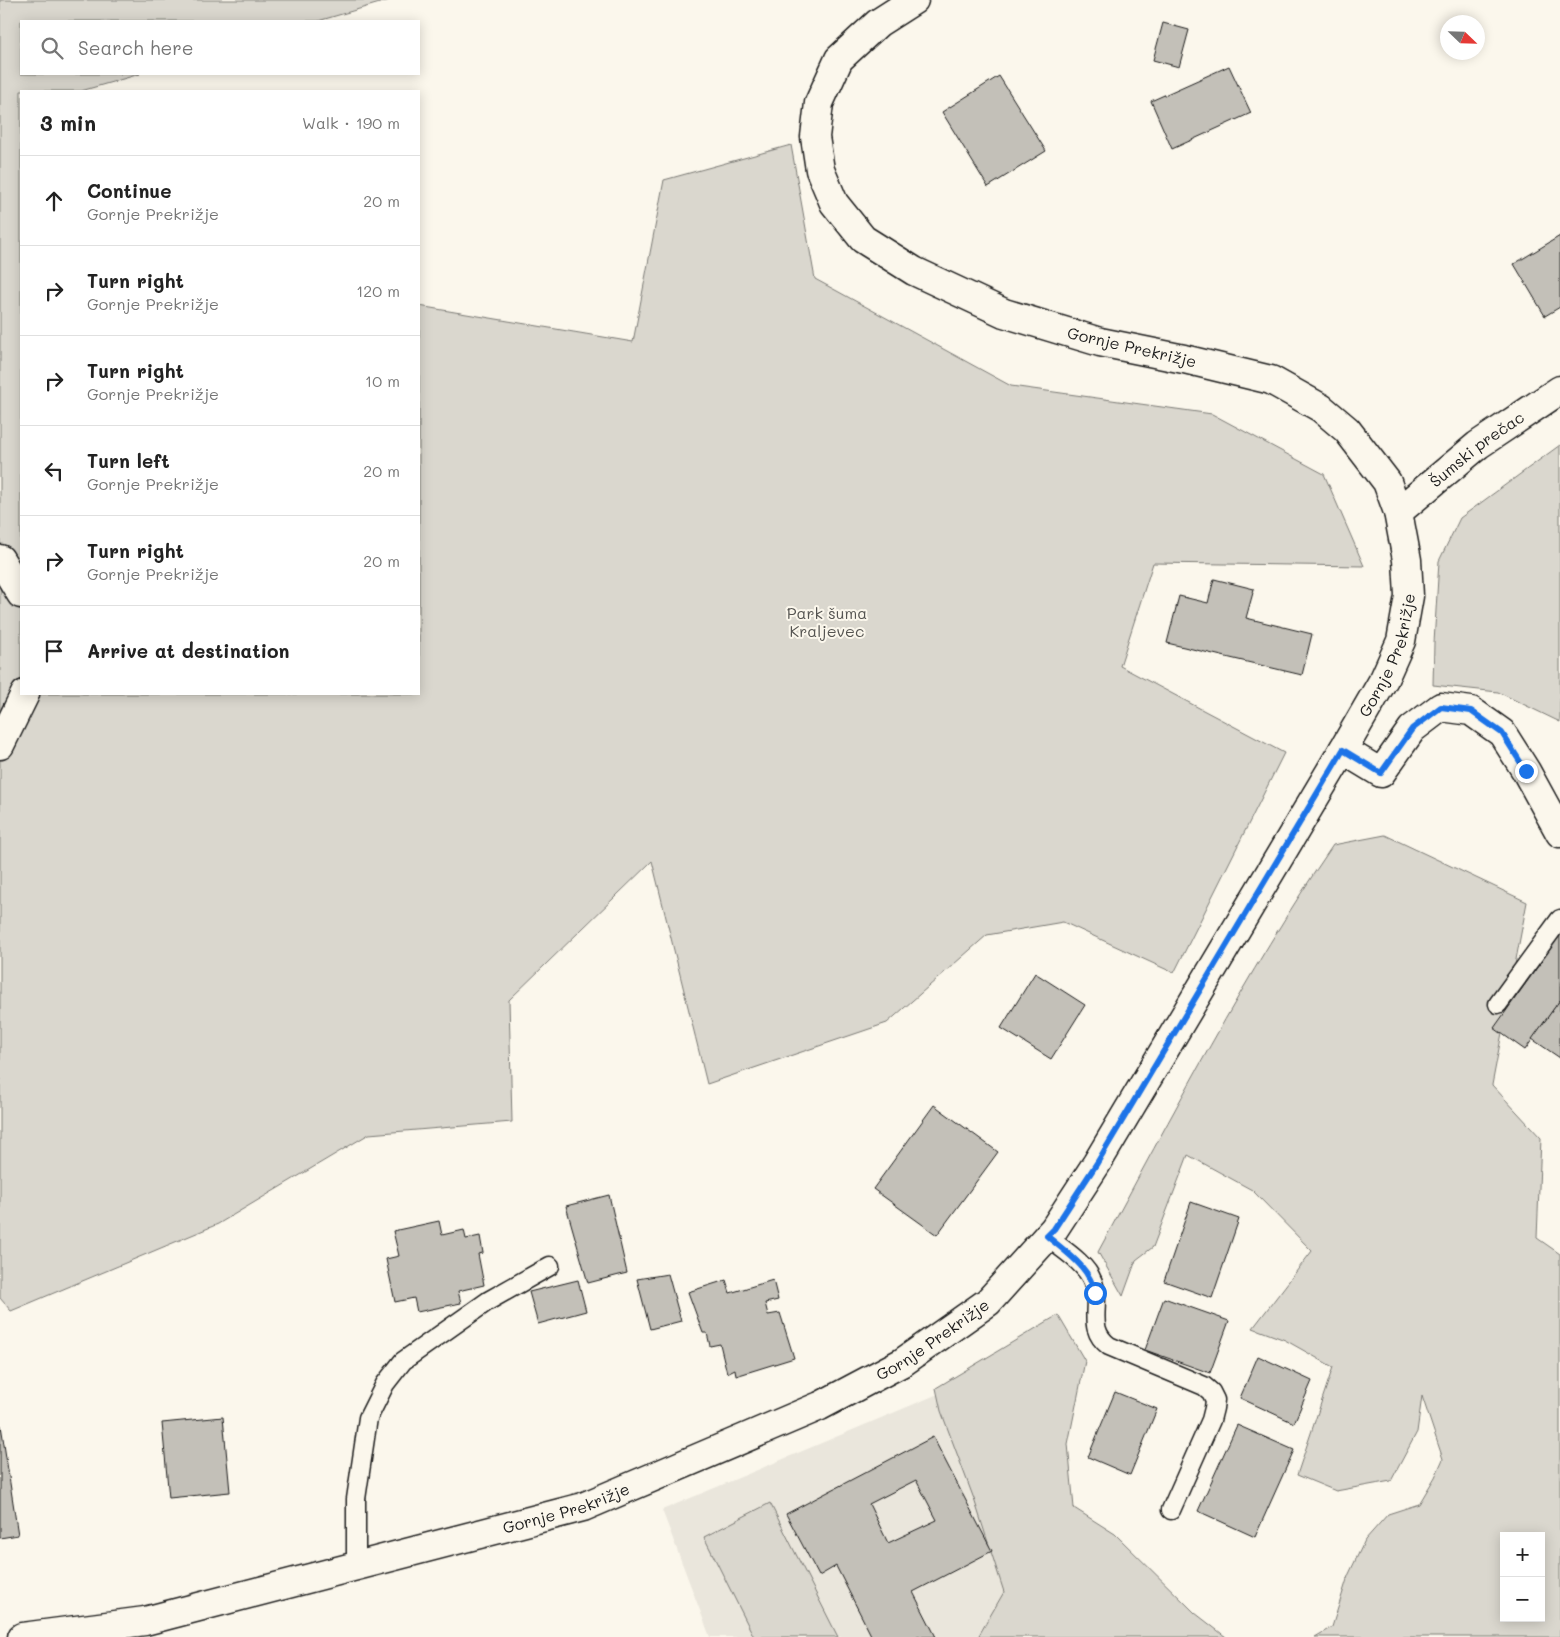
<!DOCTYPE html>
<html lang="en">
<head>
<meta charset="utf-8">
<style>
	:root { --surface:#fff; --page:#f2f2f2; --text:#222; --muted:#767676; --line:#e0e0e0 }
	body { margin:0; font-family:Mali,sans-serif; background:var(--page); color:var(--text) }
	.controls { position:absolute; right:15px; bottom:15px; display:grid; overflow:hidden; border-radius:0px; box-shadow:0 2px 12px #0003 }
	.controls button { width:45px; height:45px; display:grid; place-items:center; padding:0; border:0; border-bottom:1px solid var(--line); background:var(--surface); color:var(--text); font:25px sans-serif }
	.compass { position:absolute; left:1440px; top:15px; width:45px; height:45px; border-radius:50%; background:var(--surface); box-shadow:0 2px 12px #0003; rotate:113deg }
	.stop { position:absolute; width:15px; height:15px; margin:-11px; border:4px solid #1a73e8; border-radius:50%; background:#fff }
	.stop.end { background:#1a73e8; border-color:#fff; box-shadow:0 1px 5px #0008 }
	.list { margin:0; padding:0; list-style:none }
	h2 { display:flex; justify-content:space-between; align-items:center; height:65px; margin:0; padding:0 20px; font-size:21px }
	h2 small { font-size:16px; font-weight:400; color:var(--muted) }
	.list li { display:grid; grid-template-columns:32px 1fr auto; gap:15px; align-items:center; box-sizing:border-box; height:90px; padding:0 20px; border-top:1px solid var(--line) }
	.list b { display:block; font-size:19px; white-space:nowrap }
	.list p { margin:0; font-size:16px; white-space:nowrap; color:var(--muted) }
	.list em { font-size:16px; font-style:normal; color:var(--muted) }
	.icon { flex:none; width:28px; height:28px; fill:none; stroke:currentColor; stroke-width:2; stroke-linecap:round; stroke-linejoin:round }
	.map { position:relative; flex:none; width:1560px; height:1637px; overflow:hidden }
	.search { position:absolute; background:var(--surface); box-shadow:0 2px 12px #0003; left:20px; top:20px; width:400px; height:55px; display:flex; align-items:center; gap:12px; box-sizing:border-box; padding:0 18px; border-radius:0px; color:var(--muted); font-size:19px }
	.panel { position:absolute; background:var(--surface); box-shadow:0 2px 12px #0003; left:20px; top:90px; width:400px; height:605px; border-radius:0px }
	.map>svg:first-child { display:block }
	.built { fill:#eae6dc }
	.green { fill:#dad7ce; stroke:#7b7a75; fill-rule:evenodd }
	.building { fill:#c3c0b8; stroke:#1c1c1c; fill-rule:evenodd }
	.lines { fill:none; stroke-linecap:round; stroke-linejoin:round }
	.service-casing { stroke:#1c1c1c; stroke-width:21 }
	.minor-casing { stroke:#1c1c1c; stroke-width:31 }
	.tertiary-casing { stroke:#1c1c1c; stroke-width:31 }
	.service { stroke:#fbf7ec; stroke-width:18 }
	.minor { stroke:#fbf7ec; stroke-width:28 }
	.tertiary { stroke:#fbf7ec; stroke-width:28 }
	.route { stroke:#1a73e8; stroke-width:6 }
	.labels { text-anchor:middle; stroke-width:4; stroke-linejoin:round; paint-order:stroke }
	.street-label { font-size:16px; fill:#1c1c1c; stroke:#fbf7ec }
	.park-label { font-size:16px; fill:#555451; stroke:#fbf7ec }
</style>
</head>
<body>
<div class="map">
<svg width="1560" height="1637" viewBox="0 0 1560 1637">
	<rect width="100%" height="100%" fill="#fbf7ec"/>
	<filter id="ink" filterUnits="userSpaceOnUse"><feTurbulence type="fractalNoise" baseFrequency=".02" numOctaves="2"/><feDisplacementMap in="SourceGraphic" scale="10" xChannelSelector="R" yChannelSelector="G"/><feConvolveMatrix kernelMatrix="1 2 1 2 8 2 1 2 1" color-interpolation-filters="sRGB"/></filter>
	<g filter="url(#ink)">
		<polygon class="built" points="950,1389 1047,1637 710,1637 662,1510"/>
		<g class="green">
			<polygon points="0,0 390,0 318,21 21,21 21,74 140,74 81,91 21,91 21,694 419,694 419,306 633,342 664,180 791,145 815,279 1011,386 1212,414 1324,474 1364,566 1153,563 1120,666 1284,753 1174,973 1063,922 987,935 887,1023 707,1084 652,861 509,1000 512,1122 369,1134 218,1224 11,1311 0,1298"/>
			<polygon points="1560,445 1560,722 1498,692 1433,685 1434,643 1439,561 1460,518"/>
			<path d="M1385,835L1527,902L1492,1085L1541,1138L1537,1238L1560,1254V1637H1315L1332,1627L1348,1576L1365,1540L1388,1514L1419,1504L1435,1477L1443,1459L1422,1396L1417,1432L1391,1481L1336,1491L1297,1475L1333,1367L1285,1340L1253,1328L1312,1251L1252,1190L1188,1155L1153,1247L1136,1260L1123,1296L1098,1252C1173,1114 1245,974 1333,845ZM1504,1536H1541V1618H1504Z"/>
			<polygon points="1058,1315 1085,1361 1068,1444 1074,1508 1115,1534 1195,1613 1226,1637 978,1637 1004,1592 974,1499 941,1411 936,1388"/>
			<polygon points="770,1503 838,1637 754,1637 704,1537"/>
		</g>
		<g class="building">
			<polygon points="1163,23 1189,30 1179,67 1153,60"/>
			<polygon points="1229,66 1251,113 1172,149 1151,101"/>
			<polygon points="999,76 1046,151 988,187 942,112"/>
			<polygon points="1560,236 1560,307 1545,316 1514,264"/>
			<polygon points="1214,579 1254,589 1246,618 1312,634 1302,675 1167,643 1179,596 1208,603"/>
			<polygon points="1560,935 1560,1000 1525,1050 1494,1028"/>
			<polygon points="1035,973 1085,1005 1051,1059 1001,1028"/>
			<polygon points="1560,1000 1560,1058 1532,1039"/>
			<polygon points="934,1105 998,1152 937,1235 873,1189"/>
			<polygon points="609,1195 627,1273 588,1283 566,1206"/>
			<polygon points="1191,1202 1239,1219 1212,1298 1164,1281"/>
			<polygon points="439,1221 442,1235 464,1230 466,1239 480,1236 483,1253 478,1254 484,1285 458,1291 461,1303 417,1312 414,1298 395,1302 386,1259 399,1256 393,1231"/>
			<polygon points="668,1274 681,1321 650,1329 637,1279"/>
			<polygon points="578,1280 586,1311 538,1324 529,1292"/>
			<polygon points="726,1280 730,1293 773,1280 778,1300 765,1303 768,1315 780,1313 794,1358 736,1376 735,1369 727,1373 720,1344 710,1346 707,1333 703,1333 688,1292"/>
			<polygon points="1164,1298 1229,1321 1210,1373 1145,1350"/>
			<polygon points="1258,1356 1312,1381 1294,1423 1240,1398"/>
			<polygon points="1115,1392 1157,1409 1130,1475 1088,1457"/>
			<polygon points="223,1417 230,1492 169,1498 162,1423"/>
			<polygon points="1,1425 18,1535 0,1538 0,1426"/>
			<polygon points="1237,1425 1294,1450 1255,1537 1198,1511"/>
			<path d="M933,1437L992,1551L913,1592L936,1637H872L836,1566L819,1576L786,1514ZM916,1480L937,1520L888,1543L869,1504Z"/>
		</g>
		<g class="lines">
			<g class="service-casing">
				<g id="service">
					<polyline points="1498,1004 1560,919"/>
					<path d="M1047,1237C1062,1249 1086,1263 1093,1282C1102,1306 1085,1328 1109,1346L1204,1386L1211,1392L1215,1400L1214,1408L1211,1420L1171,1510"/>
					<polyline points="356,1566 356,1499 368,1418 385,1384 403,1361 488,1301 550,1266"/>
				</g>
			</g>
			<g class="minor-casing">
				<g id="minor">
					<path id="s1" d="M1398,512L1478,445L1560,390"/>
					<polyline points="0,559 21,594"/>
					<polyline points="0,745 25,694"/>
					<polyline points="1343,750 1381,773 1412,729 1441,707 1471,711 1502,733 1526,771 1560,833"/>
				</g>
			</g>
			<g class="tertiary-casing">
				<g id="tertiary">
					<path id="s2" d="M22,1637L145,1621L583,1507L820,1406L903,1362L988,1302L1054,1229L1097,1163L1343,750L1384,679L1401,641L1409,596L1407,560L1398,512L1387,482L1347,430L1321,408L1271,380L1184,359L1100,342L1004,313L914,271L863,239L834,203L820,170L815,137L819,103L839,59L878,23L914,0"/>
				</g>
			</g>
			<use href="#service" class="service"/>
			<use href="#minor" class="minor"/>
			<use href="#tertiary" class="tertiary"/>
		</g>
	</g>
	<g class="lines" filter="url(#ink)">
		<path class="route" d="M1095,1293C1089,1266 1067,1253 1047,1236L1054,1229L1097,1163L1343,750L1381,773L1412,729L1441,707L1471,711L1502,733L1526,771"/>
	</g>
	<g class="labels">
		<g class="street-label">
			<text transform="translate(1132 347) rotate(13)" y="6">Gornje Prekrižje</text>
			<text dy="6" stroke="none"><textPath href="#s1" startOffset="101">Šumski prečac</textPath></text>
			<text dy="6" stroke="none"><textPath href="#s2" startOffset="1796">Gornje Prekrižje</textPath></text>
			<text dy="6" stroke="none"><textPath href="#s2" startOffset="965">Gornje Prekrižje</textPath></text>
			<text dy="6" stroke="none"><textPath href="#s2" startOffset="560">Gornje Prekrižje</textPath></text>
		</g>
		<g class="park-label">
			<text x="827" y="619">Park šuma<tspan x="827" dy="18">Kraljevec</tspan></text>
		</g>
	</g>
</svg>
<div class="controls">
<button>+</button>
<button>−</button>
</div>
<svg class="compass" viewBox="-18 -18 36 36"><path d="M0-13l5 13h-10z" fill="#e53935"/><path d="M0 13l5-13h-10z" fill="#767676"/></svg>
<div class="stop" style="left:1095px;top:1293px"></div>
<div class="stop end" style="left:1526px;top:771px"></div>
<div class="search"><svg class="icon" aria-label="search" viewBox="0 0 24 24"><circle cx="10" cy="10" r="6"/><path d="M15 15l6 6"/></svg>Search here</div>
<section class="panel">
<h2>3 min<small>Walk · 190 m</small></h2>
<ul class="list">
<li><svg class="icon" aria-label="ahead" viewBox="0 0 24 24"><path d="M12 20V5M6 11l6-6 6 6"/></svg><div><b>Continue</b><p>Gornje Prekrižje</p></div><em>20 m</em></li>
<li><svg class="icon" aria-label="right" viewBox="0 0 24 24"><path d="M7 20v-9h11M14 6l5 5-5 5"/></svg><div><b>Turn right</b><p>Gornje Prekrižje</p></div><em>120 m</em></li>
<li><svg class="icon" aria-label="right" viewBox="0 0 24 24"><path d="M7 20v-9h11M14 6l5 5-5 5"/></svg><div><b>Turn right</b><p>Gornje Prekrižje</p></div><em>10 m</em></li>
<li><svg class="icon" aria-label="left" viewBox="0 0 24 24"><path d="M17 20v-9H6M10 6l-5 5 5 5"/></svg><div><b>Turn left</b><p>Gornje Prekrižje</p></div><em>20 m</em></li>
<li><svg class="icon" aria-label="right" viewBox="0 0 24 24"><path d="M7 20v-9h11M14 6l5 5-5 5"/></svg><div><b>Turn right</b><p>Gornje Prekrižje</p></div><em>20 m</em></li>
<li><svg class="icon" aria-label="arrive" viewBox="0 0 24 24"><path d="M6 21V4h12l-3 4 3 4H6"/></svg><div><b>Arrive at destination</b></div></li>
</ul>
</section>
</div>
</body>
</html>
